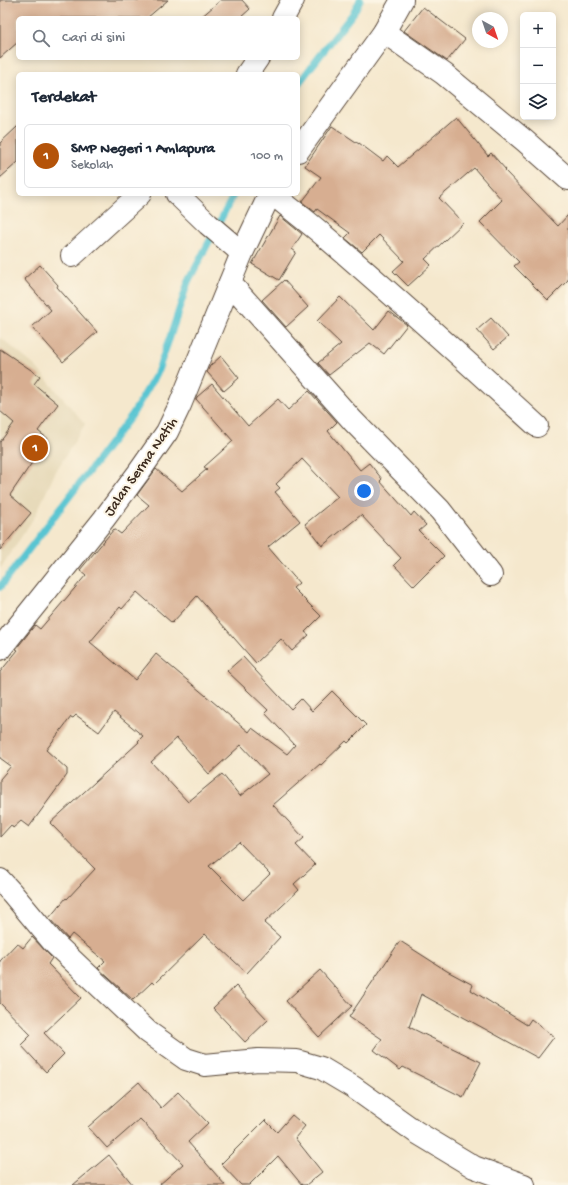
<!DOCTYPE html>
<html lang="id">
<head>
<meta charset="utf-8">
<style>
	:root { --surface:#fff; --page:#f6f6f7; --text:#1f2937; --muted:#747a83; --line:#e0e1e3; --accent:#b45309 }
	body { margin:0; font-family:"Gochi Hand",sans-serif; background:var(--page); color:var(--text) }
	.controls { position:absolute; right:12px; top:12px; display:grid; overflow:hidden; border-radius:6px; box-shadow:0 2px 10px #0003 }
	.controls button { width:36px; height:36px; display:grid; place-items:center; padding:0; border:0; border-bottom:1px solid var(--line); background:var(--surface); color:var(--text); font:20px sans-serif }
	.compass { position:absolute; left:472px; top:12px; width:36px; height:36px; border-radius:50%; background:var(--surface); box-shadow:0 2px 10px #0003; rotate:140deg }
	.you { position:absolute; left:364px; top:491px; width:14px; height:14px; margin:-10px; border:3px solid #fff; border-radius:50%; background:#1a73e8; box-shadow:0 0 0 6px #1a73e833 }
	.badge { display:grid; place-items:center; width:26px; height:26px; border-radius:50%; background:var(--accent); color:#fff; font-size:13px; font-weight:700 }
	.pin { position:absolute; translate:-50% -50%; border:2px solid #fff; box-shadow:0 1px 4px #0006 }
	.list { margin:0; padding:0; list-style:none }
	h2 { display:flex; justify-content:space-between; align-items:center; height:52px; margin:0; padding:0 16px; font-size:17px }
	h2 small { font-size:13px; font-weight:400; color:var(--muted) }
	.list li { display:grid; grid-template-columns:26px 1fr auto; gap:12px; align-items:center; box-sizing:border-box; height:64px; margin:0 8px 8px; padding:0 8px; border:1px solid var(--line); border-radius:6px }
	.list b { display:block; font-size:15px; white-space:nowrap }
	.list p { margin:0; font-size:13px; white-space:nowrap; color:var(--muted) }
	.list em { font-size:13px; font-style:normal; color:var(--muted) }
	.icon { flex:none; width:22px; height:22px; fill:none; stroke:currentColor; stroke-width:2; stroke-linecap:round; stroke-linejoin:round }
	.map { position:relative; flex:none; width:568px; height:1185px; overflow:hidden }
	.search { position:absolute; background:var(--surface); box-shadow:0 2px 10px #0003; left:16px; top:16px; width:284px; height:44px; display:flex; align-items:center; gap:10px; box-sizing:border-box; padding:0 14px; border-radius:6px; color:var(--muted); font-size:15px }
	.panel { position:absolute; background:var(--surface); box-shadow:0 2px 10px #0003; left:16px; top:72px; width:284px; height:124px; border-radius:6px }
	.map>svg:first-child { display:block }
	.built { fill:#e7daba }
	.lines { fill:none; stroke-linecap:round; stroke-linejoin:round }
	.stream { stroke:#59c5d2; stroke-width:7 }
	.building { fill:#d7ae91; fill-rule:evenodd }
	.minor-casing { stroke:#574638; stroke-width:24 }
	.minor { stroke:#fff; stroke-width:22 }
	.labels { text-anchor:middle; stroke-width:4; stroke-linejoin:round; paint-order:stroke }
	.street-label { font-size:15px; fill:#3b2a1e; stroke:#fcf5e5 }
</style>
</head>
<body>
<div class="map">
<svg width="568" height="1185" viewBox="0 0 568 1185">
	<rect width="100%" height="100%" fill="#fcf5e5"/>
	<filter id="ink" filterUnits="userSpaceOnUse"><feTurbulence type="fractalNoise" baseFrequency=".025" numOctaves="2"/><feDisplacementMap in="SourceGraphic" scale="8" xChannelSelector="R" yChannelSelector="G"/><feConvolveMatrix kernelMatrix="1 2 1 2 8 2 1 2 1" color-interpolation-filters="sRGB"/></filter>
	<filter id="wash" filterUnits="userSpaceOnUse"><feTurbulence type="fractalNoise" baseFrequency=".012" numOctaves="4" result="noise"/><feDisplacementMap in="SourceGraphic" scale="16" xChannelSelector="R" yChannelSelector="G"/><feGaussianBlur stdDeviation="0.9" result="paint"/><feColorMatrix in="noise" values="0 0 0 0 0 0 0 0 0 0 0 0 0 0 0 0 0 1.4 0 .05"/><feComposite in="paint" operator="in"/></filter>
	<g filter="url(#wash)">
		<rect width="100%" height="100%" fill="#f5e8cd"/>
		<polygon class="built" points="0,337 36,367 85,424 55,473 35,516 0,569"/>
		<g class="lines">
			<g class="stream">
				<polyline points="298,84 354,12 360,0"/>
				<polyline points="0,587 132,415 157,373 170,337 188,282 234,194"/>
			</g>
		</g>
		<g id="blocks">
			<g class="building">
				<polygon points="0,0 168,0 147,18 18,18 18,42 0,58"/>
				<polygon points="221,0 242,0 250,9 240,18 200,18"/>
				<polygon points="423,7 465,39 447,61 404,31"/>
				<polygon points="456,117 488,156 491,153 506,170 505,171 558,226 568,215 568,280 548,300 514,266 519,262 480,222 502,200 474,168 439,198 463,223 425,259 431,265 408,286 393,271 404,261 379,235 362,252 345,238 350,233 317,209 315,212 302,202 321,177 305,166 332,126 359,144 359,143 383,161 387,156 398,167"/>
				<polygon points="18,126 18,162 0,178 0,143"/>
				<polygon points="280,216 302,234 292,249 296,252 279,280 252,264"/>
				<polygon points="40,265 58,285 57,287 97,332 63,362 32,327 51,310 24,279"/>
				<polygon points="284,280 308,307 286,327 262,300"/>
				<polygon points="340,297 374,330 389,311 407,325 384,354 370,343 329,375 318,363 341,344 317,321"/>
				<polygon points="491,318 508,337 494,349 477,330"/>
				<polygon points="0,349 40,376 34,384 58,404 38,431 48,439 10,495 31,513 0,550 0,442 14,423 0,411"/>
				<polygon points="221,356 239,378 224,391 207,372 210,366"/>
				<path d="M212,384L248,426L278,399L288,410L309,391L337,422L328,431L360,470L369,463L382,479L380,481L411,516L414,512L426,525L419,531L444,556L414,586L394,565L401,558L361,515L322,546L305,524L338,497L302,459L276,484L280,488L275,492L300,521L268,547L299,583L293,588L321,616L305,632L309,635L292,651L281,639L256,663L197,596L172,623L137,592L122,609L120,607L90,642L135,680L156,654L249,732L252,728L287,754L295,745L265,713L268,710L227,671L243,657L291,709L301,699L312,711L332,691L366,725L348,743L346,741L321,765L320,764L273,805L304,838L296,845L315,865L294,884L299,890L264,923L280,937L247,973L205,934L154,984L152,982L133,1000L98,968L105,961L72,934L68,939L49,918L66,898L67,899L95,869L50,823L139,742L138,741L143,736L114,712L99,732L76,715L73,718L71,717L46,750L67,769V775L29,827L21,821L13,828L11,825L0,837V779L11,766L0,758V672L18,650L16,649L35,625L40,629L86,575L80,570L114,529L121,534L149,505L137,495L156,469L182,491L207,469L204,467L233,441L196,399L197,397ZM177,738L209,774L241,745L268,774L240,796L222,774L188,802L151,762ZM239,842L270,874L243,900L209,866Z"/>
				<polygon points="32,937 52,958 48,964 81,998 44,1033 64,1054 46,1072 21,1045 31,1035 0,1003 0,961 17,943 23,948"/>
				<polygon points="400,941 447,971 473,985 471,990 527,1025 531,1019 554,1037 538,1058 421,994 409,1027 481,1062 463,1097 403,1067 400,1070 374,1050 382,1039 349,1017"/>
				<polygon points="320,970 352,1006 319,1037 286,1001"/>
				<polygon points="236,986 268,1020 245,1042 213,1008"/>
				<polygon points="139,1082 161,1108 178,1092 208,1123 188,1142 225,1185 159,1185 183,1164 140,1119 107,1148 88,1127"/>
				<polygon points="292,1115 305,1126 295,1138 322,1172 306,1185 302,1185 278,1156 249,1185 241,1185 221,1164 265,1120 277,1132"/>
				<polygon points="109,1155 133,1185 73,1185"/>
			</g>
		</g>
	</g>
	<g filter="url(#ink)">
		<use href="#blocks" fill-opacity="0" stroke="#574638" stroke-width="1"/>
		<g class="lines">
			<g class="minor-casing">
				<g id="minor">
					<polyline points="283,18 293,0"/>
					<polyline points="384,32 444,74 525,141 568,179"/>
					<polyline points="247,74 258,58"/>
					<polyline points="298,151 384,32 402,0"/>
					<polyline points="177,194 208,224 242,253"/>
					<path d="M273,194C289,208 306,220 322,234C395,296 466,361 537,426"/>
					<polyline points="72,256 140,194"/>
					<polyline points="230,283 353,421 440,510 491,575"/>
					<polyline points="0,649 104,519 139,472 167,432 180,405 242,253 270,194"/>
					<polyline points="0,880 12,893 53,942 148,1032 186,1059 205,1065 258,1060 297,1061 321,1068 353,1087 416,1132 474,1167 524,1185"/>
				</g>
			</g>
			<use href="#minor" class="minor"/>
		</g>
	</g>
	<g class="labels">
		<g class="street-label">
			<text transform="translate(140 466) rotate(-55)" y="5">Jalan Serma Natih</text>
		</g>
	</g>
</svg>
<div class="controls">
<button>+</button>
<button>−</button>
<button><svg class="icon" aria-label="layers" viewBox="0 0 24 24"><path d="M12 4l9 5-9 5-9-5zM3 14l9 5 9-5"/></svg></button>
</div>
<svg class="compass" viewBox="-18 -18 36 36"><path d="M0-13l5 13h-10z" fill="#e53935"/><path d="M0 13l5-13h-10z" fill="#747a83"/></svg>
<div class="you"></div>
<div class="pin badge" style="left:35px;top:448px">1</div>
<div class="search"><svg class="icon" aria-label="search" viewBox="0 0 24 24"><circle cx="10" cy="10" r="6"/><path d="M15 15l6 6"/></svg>Cari di sini</div>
<section class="panel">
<h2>Terdekat<small></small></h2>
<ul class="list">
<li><span class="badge">1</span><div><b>SMP Negeri 1 Amlapura</b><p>Sekolah</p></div><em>100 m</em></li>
</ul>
</section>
</div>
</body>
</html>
